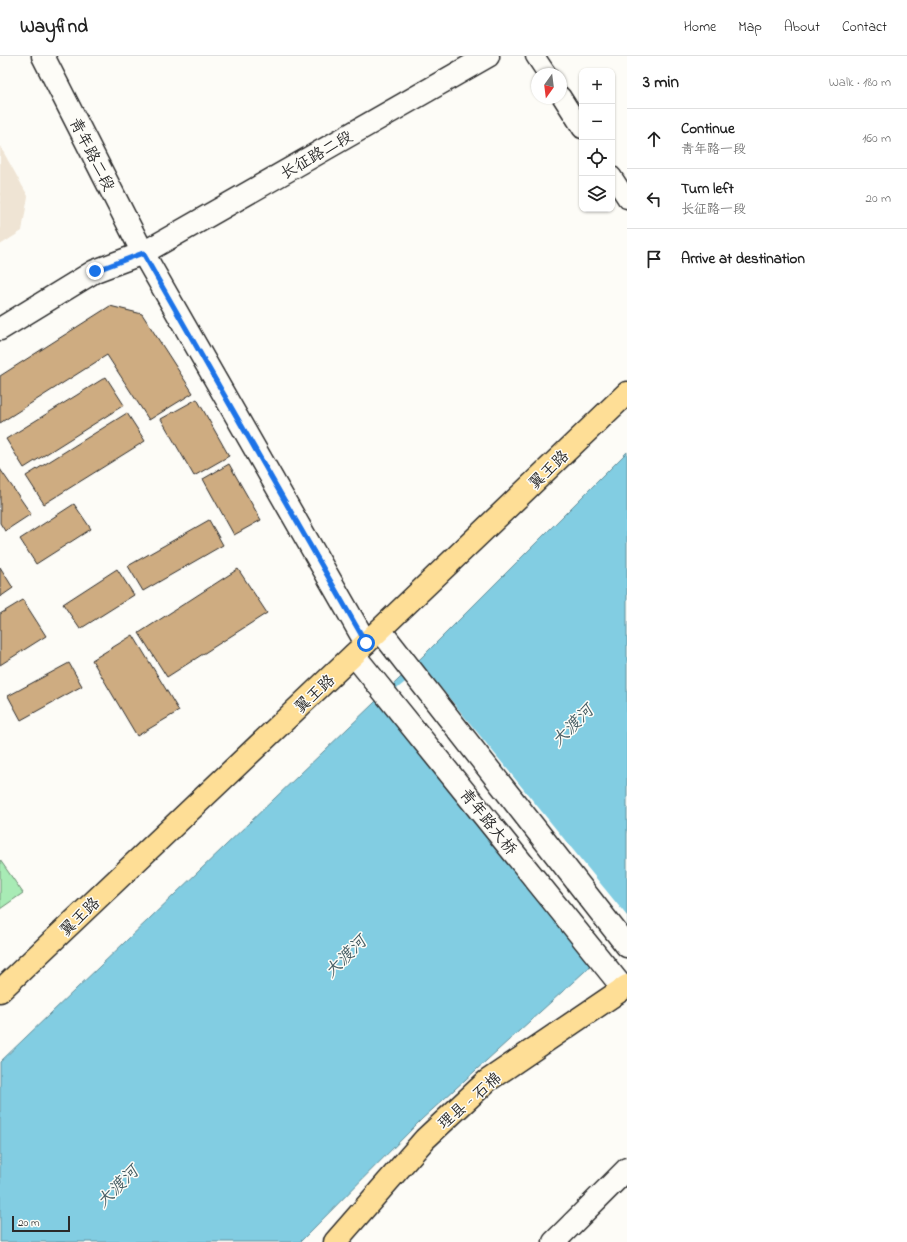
<!DOCTYPE html>
<html lang="en">
<head>
<meta charset="utf-8">
<style>
	:root { --surface:#fff; --page:#f2f2f2; --text:#222; --muted:#767676; --line:#e0e0e0 }
	body { margin:0; font-family:"Indie Flower","LXGW WenKai TC",sans-serif; background:var(--page); color:var(--text) }
	.controls { position:absolute; right:12px; top:12px; display:grid; overflow:hidden; border-radius:8px; box-shadow:0 1px 3px #0004 }
	.controls button { width:36px; height:36px; display:grid; place-items:center; padding:0; border:0; border-bottom:1px solid var(--line); background:var(--surface); color:var(--text); font:20px sans-serif }
	.compass { position:absolute; left:531px; top:12px; width:36px; height:36px; border-radius:50%; background:var(--surface); box-shadow:0 1px 3px #0004; rotate:194deg }
	.scale { position:absolute; left:12px; bottom:10px; width:58px; box-sizing:border-box; padding-left:4px; border:2px solid #2b2b2b; border-top:0; font-size:11px; line-height:14px; white-space:nowrap; color:#2b2b2b; -webkit-text-stroke:3px #fdfcf7; paint-order:stroke }
	.stop { position:absolute; width:12px; height:12px; margin:-9px; border:3px solid #1a73e8; border-radius:50%; background:#fff }
	.stop.end { background:#1a73e8; border-color:#fff; box-shadow:0 1px 4px #0008 }
	.list { margin:0; padding:0; list-style:none }
	h2 { display:flex; justify-content:space-between; align-items:center; height:52px; margin:0; padding:0 16px; font-size:17px }
	h2 small { font-size:13px; font-weight:400; color:var(--muted) }
	.list li { display:grid; grid-template-columns:26px 1fr auto; gap:12px; align-items:center; box-sizing:border-box; height:60px; padding:0 16px; border-top:1px solid var(--line) }
	.list b { display:block; font-size:15px; white-space:nowrap }
	.list p { margin:0; font-size:13px; white-space:nowrap; color:var(--muted) }
	.list em { font-size:13px; font-style:normal; color:var(--muted) }
	.icon { flex:none; width:22px; height:22px; fill:none; stroke:currentColor; stroke-width:2; stroke-linecap:round; stroke-linejoin:round }
	.map { position:relative; flex:none; width:627px; height:1186px; overflow:hidden }
	header { display:flex; align-items:center; gap:24px; box-sizing:border-box; height:56px; padding:0 20px; background:var(--surface); border-bottom:1px solid var(--line) }
	header strong { font-size:19px }
	nav { display:flex; gap:22px; margin-inline-start:auto; font-size:14px }
	main { display:flex }
	aside { flex:1; background:var(--surface) }
	.map>svg:first-child { display:block }
	.built { fill:#efe4d4 }
	.green { fill:#a8ebb5; stroke:#6a8b70 }
	.water { fill:#82cde2; stroke:#5f8c99 }
	.pier { fill:#fdfcf7 }
	.building { fill:#ceac81; stroke:#2b2b2b }
	.lines { fill:none; stroke-linecap:round; stroke-linejoin:round }
	.street-casing { stroke:#2b2b2b; stroke-width:21 }
	.secondary-casing { stroke:#2b2b2b; stroke-width:25 }
	.highway-casing { stroke:#2b2b2b; stroke-width:25 }
	.street { stroke:#fdfcf7; stroke-width:18 }
	.secondary { stroke:#fdfcf7; stroke-width:22 }
	.highway { stroke:#fede96; stroke-width:22 }
	.route { stroke:#1a73e8; stroke-width:5 }
	.labels { text-anchor:middle; stroke-width:3; stroke-linejoin:round; paint-order:stroke }
	.street-label { font-size:16px; fill:#2b2b2b; stroke:#fdfcf7 }
	.water-label { font-size:17px; font-style:italic; fill:#455c62; stroke:#fdfcf7 }
</style>
</head>
<body>
<header>
<strong>Wayfind</strong>
<nav><a>Home</a><a>Map</a><a>About</a><a>Contact</a></nav>
</header>
<main>
<div class="map">
<svg width="627" height="1186" viewBox="0 0 627 1186">
	<rect width="100%" height="100%" fill="#fdfcf7"/>
	<filter id="ink" filterUnits="userSpaceOnUse"><feTurbulence type="fractalNoise" baseFrequency=".025" numOctaves="2"/><feDisplacementMap in="SourceGraphic" scale="8" xChannelSelector="R" yChannelSelector="G"/><feConvolveMatrix kernelMatrix="1 2 1 2 8 2 1 2 1" color-interpolation-filters="sRGB"/></filter>
	<g filter="url(#ink)">
		<polygon class="built" points="0,90 28,140 22,175 0,189"/>
		<polygon class="green" points="0,804 23,837 0,853"/>
		<polygon class="water" points="627,396 627,877 422,1063 300,1186 0,1186 0,1006 423,600"/>
		<polygon class="pier" points="424,611 627,860 627,880 593,910 379,647"/>
		<g class="building">
			<polygon points="110,250 142,258 193,337 149,364 107,299 0,367 0,320"/>
			<polygon points="106,321 124,349 24,412 6,383"/>
			<polygon points="197,343 229,400 194,420 161,363"/>
			<polygon points="127,357 145,385 44,448 26,420"/>
			<polygon points="229,408 261,464 234,479 203,423"/>
			<polygon points="0,413 31,458 5,475 0,467"/>
			<polygon points="74,448 91,473 36,508 20,483"/>
			<polygon points="209,464 223,489 143,535 128,510"/>
			<polygon points="0,511 13,532 0,541"/>
			<polygon points="117,513 134,539 80,573 63,548"/>
			<polygon points="238,513 267,557 167,621 139,577"/>
			<polygon points="23,544 46,580 0,609 0,558"/>
			<polygon points="133,579 179,655 137,680 92,604"/>
			<polygon points="69,607 82,630 21,664 8,640"/>
		</g>
		<g class="lines">
			<g class="street-casing">
				<g id="street">
					<polyline points="535,0 547,18"/>
					<polyline points="561,40 582,73"/>
					<polyline points="612,120 627,143"/>
				</g>
			</g>
			<g class="secondary-casing">
				<g id="secondary">
					<polyline points="43,0 143,197 366,587"/>
					<polyline points="0,273 95,215 143,197 488,0"/>
					<polyline points="380,574 627,890"/>
					<polyline points="354,599 623,932"/>
					<polyline points="554,1186 627,1113"/>
				</g>
			</g>
			<g class="highway-casing">
				<g id="highway">
					<polyline points="0,935 366,587 627,337"/>
					<polyline points="335,1186 425,1083 487,1025 627,930"/>
				</g>
			</g>
			<use href="#street" class="street"/>
			<use href="#secondary" class="secondary"/>
			<use href="#highway" class="highway"/>
		</g>
	</g>
	<g class="lines" filter="url(#ink)">
		<polyline class="route" points="95,215 143,197 366,587"/>
	</g>
	<g class="labels">
		<g class="street-label">
			<text transform="translate(93 98) rotate(63)" y="6">青年路二段</text>
			<text transform="translate(316 98) rotate(-30)" y="6">长征路二段</text>
			<text transform="translate(548 413) rotate(-44)" y="6">翼王路</text>
			<text transform="translate(314 637) rotate(-43)" y="6">翼王路</text>
			<text transform="translate(489 765) rotate(51)" y="6">青年路大桥</text>
			<text transform="translate(79 860) rotate(-44)" y="6">翼王路</text>
			<text transform="translate(469 1044) rotate(-41)" y="6">理县 - 石棉</text>
		</g>
		<g class="water-label">
			<text transform="translate(572 669) rotate(-45)" y="6">大渡河</text>
			<text transform="translate(345 900) rotate(-45)" y="6">大渡河</text>
			<text transform="translate(117 1130) rotate(-45)" y="6">大渡河</text>
		</g>
	</g>
</svg>
<div class="controls">
<button>+</button>
<button>−</button>
<button><svg class="icon" aria-label="locate" viewBox="0 0 24 24"><circle cx="12" cy="12" r="6"/><path d="M12 2v4M12 18v4M2 12h4M18 12h4"/></svg></button>
<button><svg class="icon" aria-label="layers" viewBox="0 0 24 24"><path d="M12 4l9 5-9 5-9-5zM3 14l9 5 9-5"/></svg></button>
</div>
<svg class="compass" viewBox="-18 -18 36 36"><path d="M0-13l5 13h-10z" fill="#e53935"/><path d="M0 13l5-13h-10z" fill="#767676"/></svg>
<div class="scale">20 m</div>
<div class="stop" style="left:366px;top:587px"></div>
<div class="stop end" style="left:95px;top:215px"></div>
</div>
<aside>
<h2>3 min<small>Walk · 180 m</small></h2>
<ul class="list">
<li><svg class="icon" aria-label="ahead" viewBox="0 0 24 24"><path d="M12 20V5M6 11l6-6 6 6"/></svg><div><b>Continue</b><p>青年路一段</p></div><em>160 m</em></li>
<li><svg class="icon" aria-label="left" viewBox="0 0 24 24"><path d="M17 20v-9H6M10 6l-5 5 5 5"/></svg><div><b>Turn left</b><p>长征路一段</p></div><em>20 m</em></li>
<li><svg class="icon" aria-label="arrive" viewBox="0 0 24 24"><path d="M6 21V4h12l-3 4 3 4H6"/></svg><div><b>Arrive at destination</b></div></li>
</ul>
</aside>
</main>
</body>
</html>
